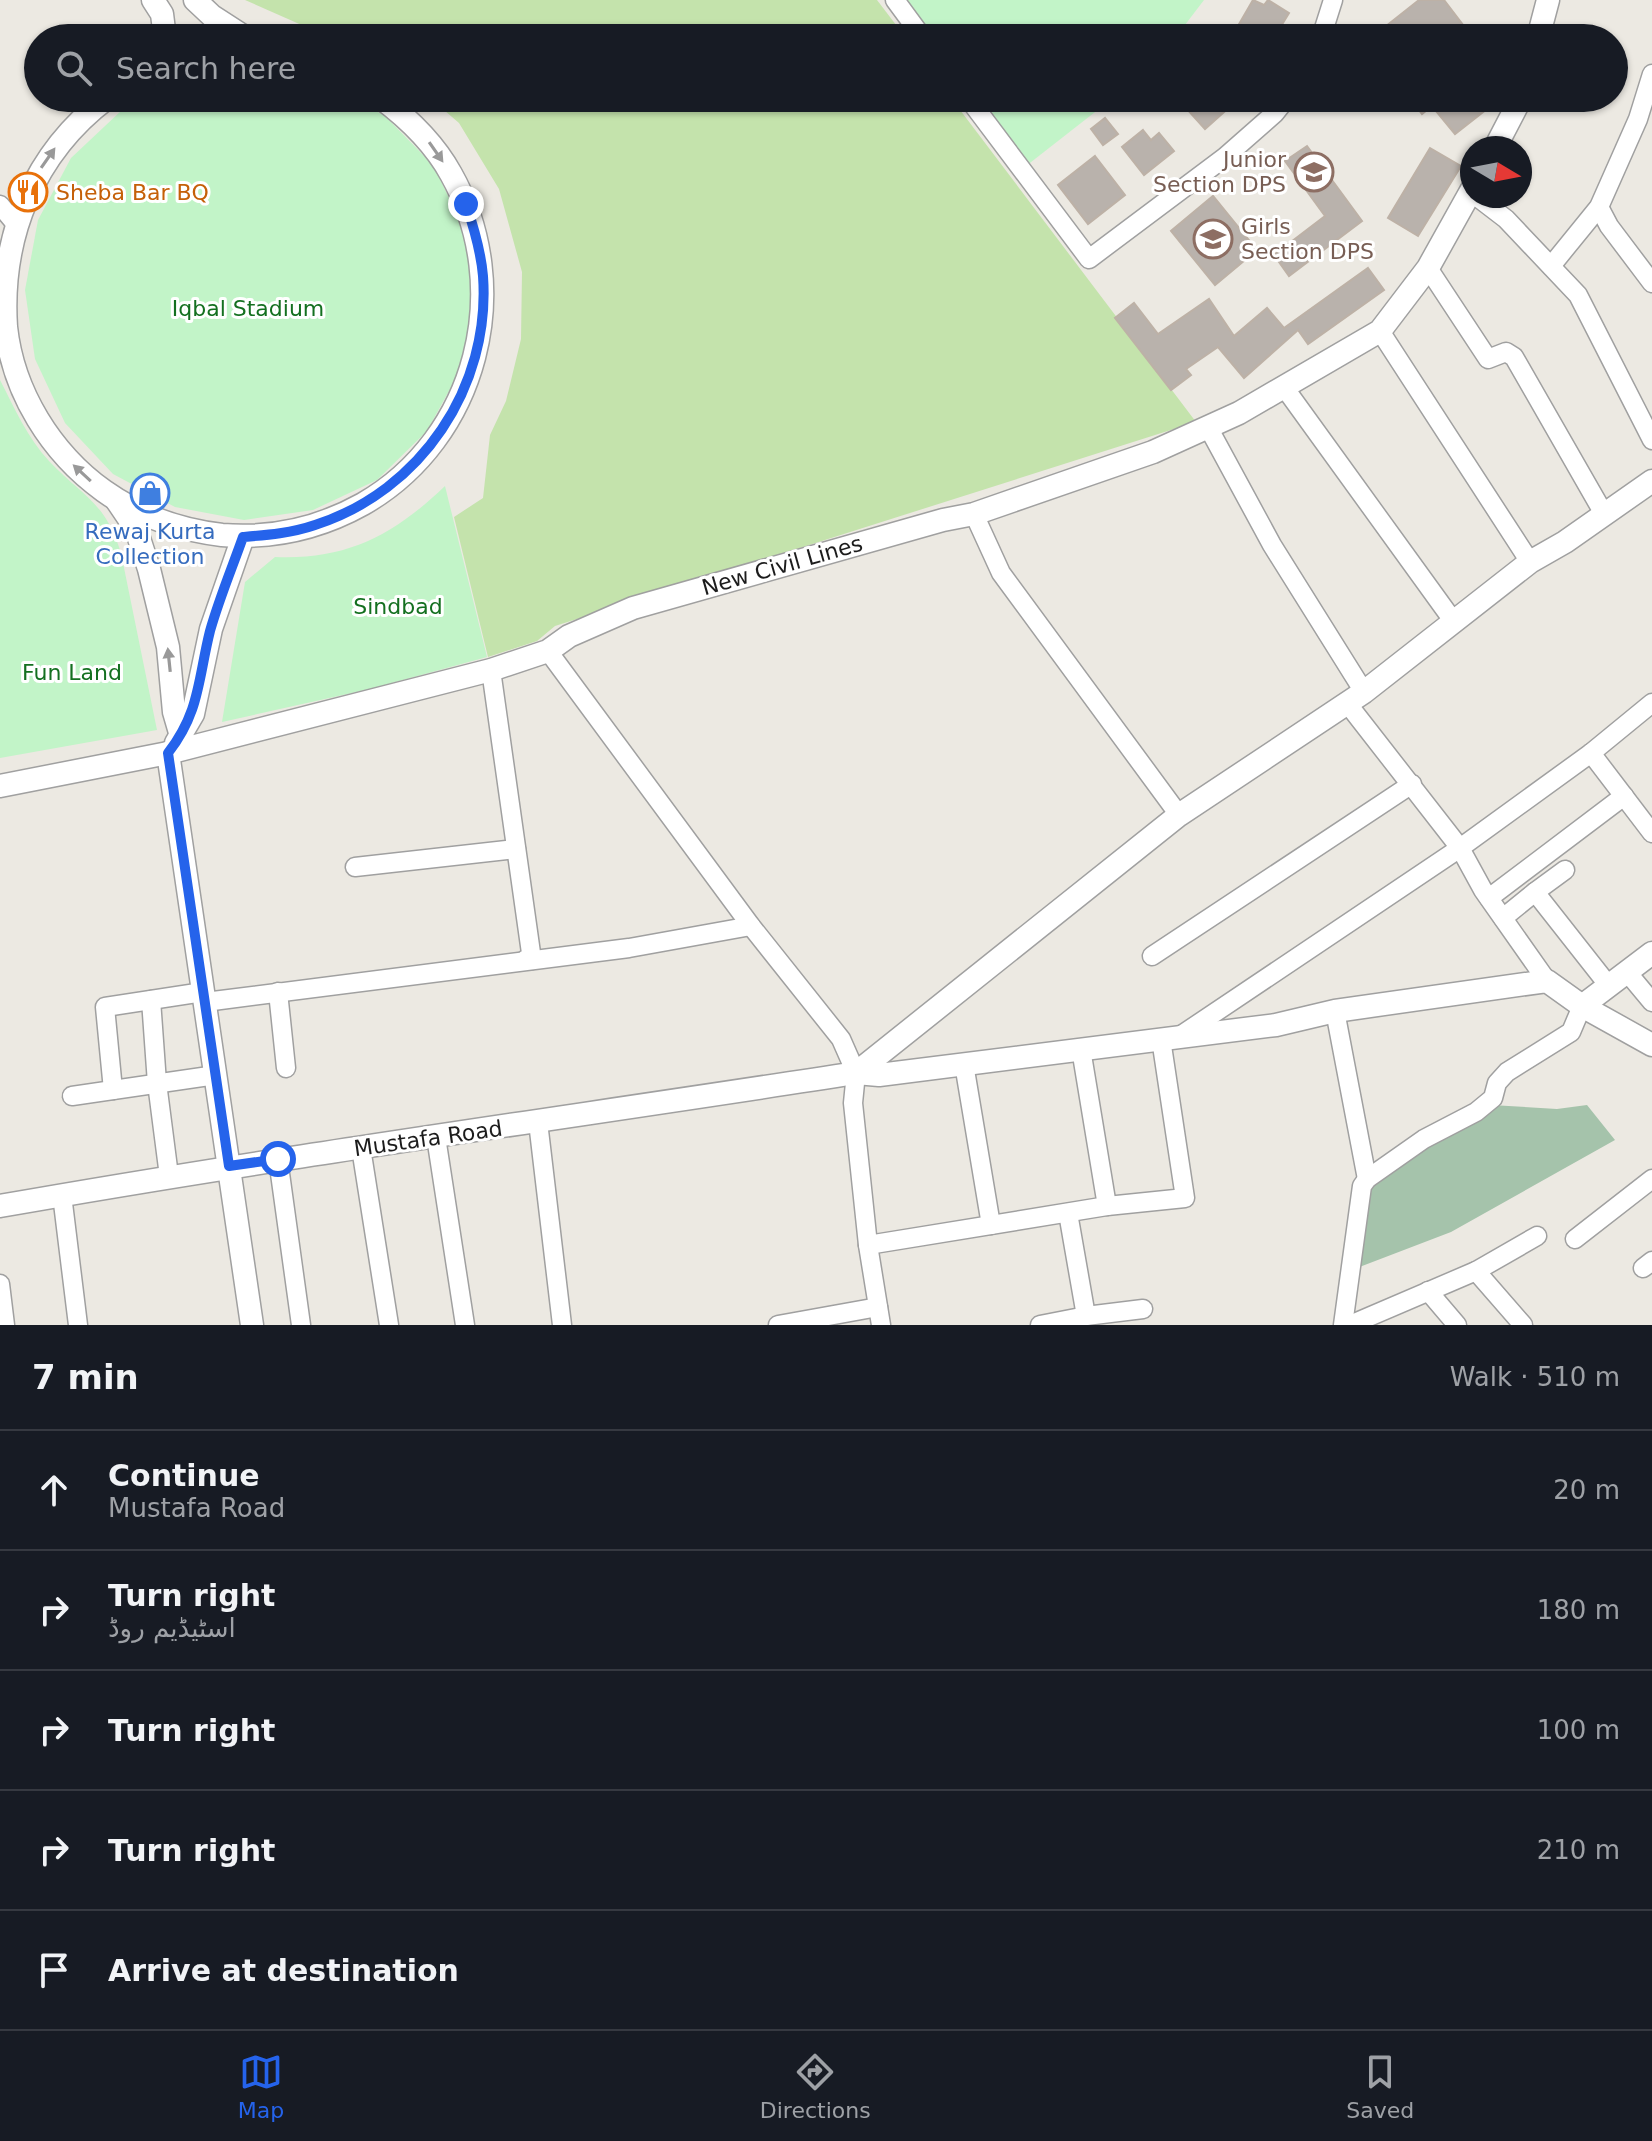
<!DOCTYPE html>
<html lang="en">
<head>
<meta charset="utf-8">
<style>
	:root { --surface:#171b24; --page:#20242c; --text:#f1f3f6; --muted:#9ea1a6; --line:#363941; --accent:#2563eb }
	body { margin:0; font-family:"DejaVu Sans","Noto Sans Arabic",sans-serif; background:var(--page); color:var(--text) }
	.compass { position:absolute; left:1460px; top:136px; width:72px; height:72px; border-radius:50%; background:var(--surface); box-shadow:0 2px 6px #0004; rotate:100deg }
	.stop { position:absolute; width:24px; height:24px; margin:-18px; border:6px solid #2563eb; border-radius:50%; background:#fff }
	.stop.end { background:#2563eb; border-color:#fff; box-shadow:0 2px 8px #0008 }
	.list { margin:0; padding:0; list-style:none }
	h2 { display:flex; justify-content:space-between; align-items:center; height:104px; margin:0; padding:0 32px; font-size:34px }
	h2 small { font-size:26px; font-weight:400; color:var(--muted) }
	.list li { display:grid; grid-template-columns:52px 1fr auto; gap:24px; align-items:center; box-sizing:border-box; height:120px; padding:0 32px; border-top:2px solid var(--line) }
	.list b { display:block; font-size:30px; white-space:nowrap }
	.list p { margin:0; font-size:26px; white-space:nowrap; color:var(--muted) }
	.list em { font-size:26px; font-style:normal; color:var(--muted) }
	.icon { flex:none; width:44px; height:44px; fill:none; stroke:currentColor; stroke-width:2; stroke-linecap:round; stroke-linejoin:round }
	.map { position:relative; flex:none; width:1652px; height:1325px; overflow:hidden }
	.search { position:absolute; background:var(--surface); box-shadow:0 2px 6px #0004; left:24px; right:24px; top:24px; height:88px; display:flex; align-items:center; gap:20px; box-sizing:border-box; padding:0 28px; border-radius:44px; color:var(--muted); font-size:30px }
	.sheet { height:704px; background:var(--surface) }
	nav { display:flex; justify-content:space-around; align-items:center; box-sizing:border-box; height:112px; border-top:2px solid var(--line); background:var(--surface); font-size:22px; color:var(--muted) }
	nav a { display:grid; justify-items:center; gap:4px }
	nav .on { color:var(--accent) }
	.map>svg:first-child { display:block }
	.grass { fill:#c4e3ac }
	.cemetery { fill:#a5c3ab }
	.park { fill:#c2f4c8 }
	.building { fill:#b9b2ac; stroke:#bdb1a6; stroke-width:2 }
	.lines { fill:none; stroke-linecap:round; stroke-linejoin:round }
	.minor-casing { stroke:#a0a0a0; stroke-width:21 }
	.tertiary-casing { stroke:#a0a0a0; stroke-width:25 }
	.minor { stroke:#fff; stroke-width:18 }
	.tertiary { stroke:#fff; stroke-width:22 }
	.oneway { fill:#999 }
	.route { stroke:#2563eb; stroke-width:10 }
	.labels { text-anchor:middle; stroke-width:6; stroke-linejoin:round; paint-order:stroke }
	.education-label { font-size:22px; fill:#785e54; stroke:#fff; text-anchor:end }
	.food-label { font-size:22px; fill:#c56008; stroke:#fff; text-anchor:start }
	.park-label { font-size:22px; fill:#147020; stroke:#fff }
	.shop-label { font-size:22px; fill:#366cbe; stroke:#fff }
	.street-label { font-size:22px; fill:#1c1c1c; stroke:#fff }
</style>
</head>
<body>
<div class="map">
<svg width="1652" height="1325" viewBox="0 0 1652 1325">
	<rect width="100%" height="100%" fill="#ece9e2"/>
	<g class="grass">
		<polygon points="245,0 877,0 906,38 331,38"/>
		<polygon points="430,98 951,98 1196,422 555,626 537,641 488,657 454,517 483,498 490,435 506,401 521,339 522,272 499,189 459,123"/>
	</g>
	<polygon class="cemetery" points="1491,1105 1557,1109 1587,1105 1615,1140 1451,1232 1349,1271 1370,1187 1384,1161"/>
	<g class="park">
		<polygon points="907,0 1204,0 1175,38 934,38"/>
		<polygon points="146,98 353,98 385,116 434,166 464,230 473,300 461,369 427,431 377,480 313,510 244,520 175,507 113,474 65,423 35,359 25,290 38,220 71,158 122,110"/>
		<polygon points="978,98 1113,98 1026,166"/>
		<path d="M0,380C14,407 28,439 49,461C83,497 105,501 121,553L157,730L0,758Z"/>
		<path d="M445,486L487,657L370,689L222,722L245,582L275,557C347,560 394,535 445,486Z"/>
	</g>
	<g class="building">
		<polygon points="1253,0 1264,5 1268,0 1289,13 1278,31 1272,28 1266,38 1231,38"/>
		<polygon points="1419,0 1444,0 1473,38 1371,38"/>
		<polygon points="1177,98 1226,98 1232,105 1205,129"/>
		<polygon points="1410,98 1501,98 1455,134 1432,106 1422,114"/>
		<polygon points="1105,118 1118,134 1103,145 1091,129"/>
		<polygon points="1143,130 1151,140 1159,133 1174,151 1144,175 1122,147"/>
		<polygon points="1307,146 1362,221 1289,276 1274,255 1325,216 1285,161"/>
		<polygon points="1430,148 1461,166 1418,236 1388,218"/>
		<polygon points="1095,156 1125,195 1088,224 1058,185"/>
		<polygon points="1213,196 1257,250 1215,285 1171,231"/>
		<polygon points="1368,268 1384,290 1308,344 1298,330 1244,378 1218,347 1186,369 1191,375 1171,390 1115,318 1134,303 1158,334 1209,299 1234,336 1267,308 1284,328"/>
	</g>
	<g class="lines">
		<g class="minor-casing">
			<g id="minor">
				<polyline points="895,0 923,38"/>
				<polyline points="1321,38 1333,0"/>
				<polyline points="968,98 1089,259 1225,157 1275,113 1287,98"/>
				<polyline points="1476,196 1506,219 1578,295 1652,440"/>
				<polyline points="0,205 15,223"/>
				<polyline points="1599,207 1609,226 1652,283"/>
				<polyline points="1551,266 1599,207 1638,119 1652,74"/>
				<polyline points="1428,268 1488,359 1506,352 1514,357 1604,514"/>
				<polyline points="1380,331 1530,562"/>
				<polyline points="1284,387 1454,622"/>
				<polyline points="1208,427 1272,545 1364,692"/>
				<polyline points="974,514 1001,573 1179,815"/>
				<polyline points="548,651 751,926 841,1039 856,1073 853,1103 868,1245 881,1325"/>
				<polyline points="491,670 532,960 526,959"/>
				<polyline points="1347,703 1460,848 1483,890 1547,981"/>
				<polyline points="1591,753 1652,833"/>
				<polyline points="355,867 516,849"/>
				<polyline points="1535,892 1565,870"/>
				<polyline points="1489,898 1624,796"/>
				<polyline points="1503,918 1535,892 1609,986"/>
				<polyline points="1152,956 1412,784"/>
				<polyline points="1627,972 1652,1002"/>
				<polyline points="203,992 105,1007 113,1090 216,1075"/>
				<polyline points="278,992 286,1068"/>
				<polyline points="151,1000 157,1083 169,1176"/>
				<polyline points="205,1002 629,948 751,926"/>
				<polyline points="1335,1011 1367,1179"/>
				<polyline points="1180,1036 1460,848 1591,753 1652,703"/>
				<polyline points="1081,1049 1107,1206"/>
				<polyline points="964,1064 991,1225"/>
				<polyline points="72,1096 113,1090"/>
				<polyline points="538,1122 562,1325"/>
				<polyline points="436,1137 465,1325"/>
				<polyline points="361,1148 389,1325"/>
				<polyline points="278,1159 301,1325"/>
				<polyline points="62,1195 78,1325"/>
				<polyline points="1068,1213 1086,1316"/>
				<polyline points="1575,1239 1652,1179"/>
				<polyline points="868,1245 1107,1206 1185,1198 1161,1039"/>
				<polyline points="1643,1268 1652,1261"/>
				<polyline points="1476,1271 1523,1325"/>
				<polyline points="0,1284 5,1325"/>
				<polyline points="1428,1291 1457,1325"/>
				<polyline points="778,1325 878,1307"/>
				<polyline points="1040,1325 1086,1316 1143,1309"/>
				<polyline points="1343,1325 1362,1186 1367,1179 1424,1139 1476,1112 1493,1098 1497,1083 1507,1072 1571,1032 1582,1006"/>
				<polyline points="1350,1325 1476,1271 1537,1236"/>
			</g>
		</g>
		<g class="tertiary-casing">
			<g id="tertiary">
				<polyline points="153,0 162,14 165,38"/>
				<polyline points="195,0 212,16 246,38"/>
				<polyline points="1538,38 1548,0"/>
				<path d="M107,98C34,153 0,236 6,327C13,392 51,453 104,491C139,516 180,530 222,535C272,539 320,528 363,504C478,438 515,288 451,174C434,143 409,119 381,98"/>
				<polyline points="1495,148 1521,98"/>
				<polyline points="117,501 136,529 149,569 168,647 174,712 181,736"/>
				<polyline points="176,743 193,714 211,629 243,537"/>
				<polyline points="168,753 252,1325"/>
				<polyline points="0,786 168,753 491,670 548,651 569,636 633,608 943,520 974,514 1153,452 1239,413 1380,331 1428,268 1472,189"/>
				<polyline points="1582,1006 1652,953"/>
				<polyline points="856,1073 1179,815 1364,692 1530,562 1565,542 1652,481"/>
				<path d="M0,1206C284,1156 571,1117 856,1073L879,1075L1276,1025L1335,1011L1547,981L1582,1006L1652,1045"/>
			</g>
		</g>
		<use href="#minor" class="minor"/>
		<use href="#tertiary" class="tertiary"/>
	</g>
	<defs><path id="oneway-solid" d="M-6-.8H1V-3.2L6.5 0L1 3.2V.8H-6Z" transform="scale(2)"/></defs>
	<g class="oneway">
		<use href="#oneway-solid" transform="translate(436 152) rotate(55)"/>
		<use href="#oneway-solid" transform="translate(48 158) rotate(-55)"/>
		<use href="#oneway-solid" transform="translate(82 473) rotate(-137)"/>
		<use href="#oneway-solid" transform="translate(169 660) rotate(-96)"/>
	</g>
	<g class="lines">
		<path class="route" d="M278,1159L229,1166L168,753C200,712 198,679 210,631C219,599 232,568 243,537C267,535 292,533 315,525C421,491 491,387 483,276C481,251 474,228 466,204"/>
	</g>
	<defs>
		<g id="school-ring" transform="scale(2)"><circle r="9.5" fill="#fff" stroke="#8d6e63" stroke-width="1.5"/><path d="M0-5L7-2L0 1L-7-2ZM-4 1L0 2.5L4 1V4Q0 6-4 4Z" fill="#8d6e63"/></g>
		<g id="restaurant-ring" transform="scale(2)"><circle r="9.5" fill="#fff" stroke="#e8710a" stroke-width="1.5"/><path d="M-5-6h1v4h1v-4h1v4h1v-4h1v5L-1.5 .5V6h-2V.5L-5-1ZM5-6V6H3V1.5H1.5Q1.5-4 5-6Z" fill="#e8710a"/></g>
		<g id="shop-ring" transform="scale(2)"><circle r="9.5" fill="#fff" stroke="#3f7fe0" stroke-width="1.5"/><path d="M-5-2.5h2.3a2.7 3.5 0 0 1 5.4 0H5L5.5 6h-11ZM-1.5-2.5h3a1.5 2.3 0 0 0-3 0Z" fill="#3f7fe0"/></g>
	</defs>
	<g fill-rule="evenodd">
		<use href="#school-ring" x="1314" y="172"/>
		<use href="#restaurant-ring" x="28" y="192"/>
		<use href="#school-ring" x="1213" y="239"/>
		<use href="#shop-ring" x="150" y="493"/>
	</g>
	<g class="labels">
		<g class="education-label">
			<text x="1286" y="167">Junior<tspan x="1286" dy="25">Section DPS</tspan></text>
			<text x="1241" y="234" text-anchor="start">Girls<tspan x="1241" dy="25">Section DPS</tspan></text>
		</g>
		<g class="food-label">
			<text x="56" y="200">Sheba Bar BQ</text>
		</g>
		<g class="park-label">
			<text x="248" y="316">Iqbal Stadium</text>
			<text x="398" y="614">Sindbad</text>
			<text x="72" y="680">Fun Land</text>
		</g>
		<g class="shop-label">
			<text x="150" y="539">Rewaj Kurta<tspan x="150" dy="25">Collection</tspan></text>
		</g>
		<g class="street-label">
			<text transform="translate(782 565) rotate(-16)" y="8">New Civil Lines</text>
			<text transform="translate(428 1138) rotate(-8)" y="8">Mustafa Road</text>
		</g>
	</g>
</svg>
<svg class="compass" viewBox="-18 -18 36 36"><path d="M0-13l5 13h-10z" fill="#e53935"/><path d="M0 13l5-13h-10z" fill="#9ea1a6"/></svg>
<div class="stop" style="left:278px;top:1159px"></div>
<div class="stop end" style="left:466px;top:204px"></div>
<div class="search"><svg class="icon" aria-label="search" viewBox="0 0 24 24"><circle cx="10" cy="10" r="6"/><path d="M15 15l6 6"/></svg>Search here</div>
</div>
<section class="sheet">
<h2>7 min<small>Walk · 510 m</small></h2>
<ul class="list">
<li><svg class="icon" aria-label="ahead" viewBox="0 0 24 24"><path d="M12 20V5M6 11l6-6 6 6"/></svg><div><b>Continue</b><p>Mustafa Road</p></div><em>20 m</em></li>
<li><svg class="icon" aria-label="right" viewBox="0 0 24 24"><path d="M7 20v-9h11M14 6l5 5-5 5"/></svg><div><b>Turn right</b><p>اسٹیڈیم روڈ</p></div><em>180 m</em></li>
<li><svg class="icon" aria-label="right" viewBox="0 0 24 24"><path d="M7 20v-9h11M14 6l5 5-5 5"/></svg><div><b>Turn right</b></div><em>100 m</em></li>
<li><svg class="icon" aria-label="right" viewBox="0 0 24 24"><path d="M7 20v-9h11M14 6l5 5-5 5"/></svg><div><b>Turn right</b></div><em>210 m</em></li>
<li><svg class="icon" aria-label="arrive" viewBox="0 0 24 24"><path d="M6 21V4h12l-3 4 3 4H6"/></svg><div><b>Arrive at destination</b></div></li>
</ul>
</section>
<nav>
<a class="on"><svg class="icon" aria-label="map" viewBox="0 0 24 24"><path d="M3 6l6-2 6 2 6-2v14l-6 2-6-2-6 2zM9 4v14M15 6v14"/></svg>Map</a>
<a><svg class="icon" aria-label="directions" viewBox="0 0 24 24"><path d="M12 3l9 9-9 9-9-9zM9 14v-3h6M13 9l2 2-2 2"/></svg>Directions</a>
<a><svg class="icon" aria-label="saved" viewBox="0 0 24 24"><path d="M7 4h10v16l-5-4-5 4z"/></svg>Saved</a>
</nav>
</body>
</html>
